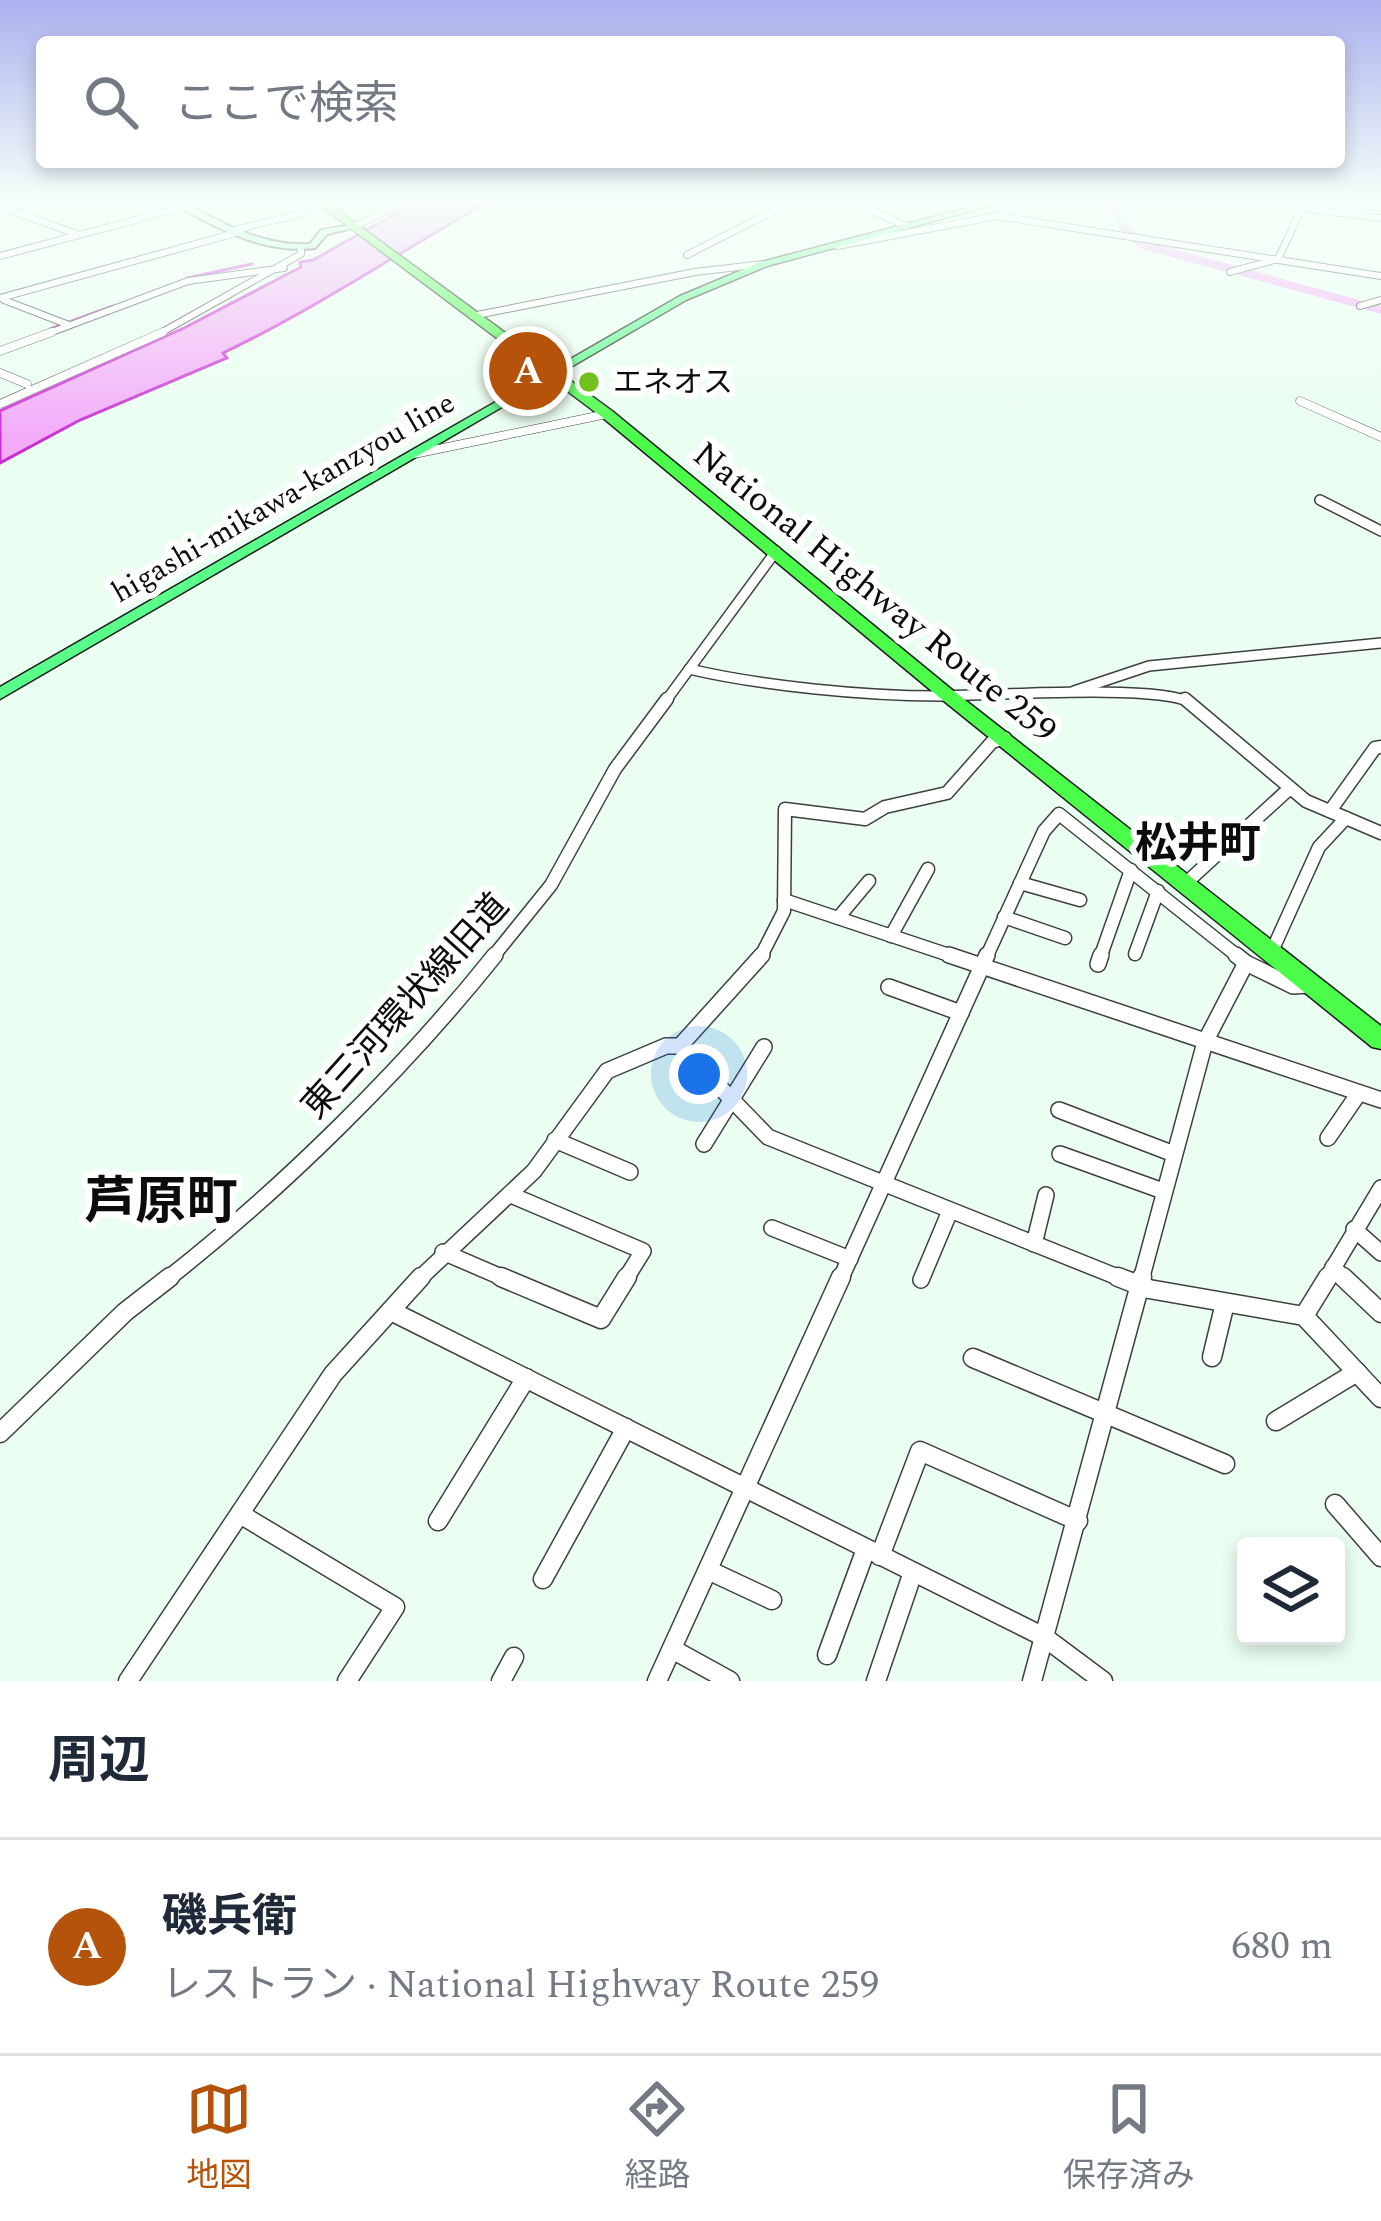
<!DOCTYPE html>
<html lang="ja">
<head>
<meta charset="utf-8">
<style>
	:root { --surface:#fff; --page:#f6f6f7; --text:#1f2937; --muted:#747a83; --line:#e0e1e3; --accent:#b45309 }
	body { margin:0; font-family:Spectral,"Noto Sans JP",serif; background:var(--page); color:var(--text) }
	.controls { position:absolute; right:36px; bottom:36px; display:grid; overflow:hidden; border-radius:12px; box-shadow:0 6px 18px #0003 }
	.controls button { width:108px; height:108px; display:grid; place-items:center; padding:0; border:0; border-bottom:3px solid var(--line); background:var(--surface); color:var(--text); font:60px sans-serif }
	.you { position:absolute; left:699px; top:1074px; width:42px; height:42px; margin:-30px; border:9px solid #fff; border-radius:50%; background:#1a73e8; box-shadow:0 0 0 18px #1a73e833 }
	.badge { display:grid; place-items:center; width:78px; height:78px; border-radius:50%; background:var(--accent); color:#fff; font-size:39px; font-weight:700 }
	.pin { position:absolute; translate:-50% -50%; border:6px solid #fff; box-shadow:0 3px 12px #0006 }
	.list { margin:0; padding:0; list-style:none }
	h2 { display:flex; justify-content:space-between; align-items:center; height:156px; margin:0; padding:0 48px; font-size:51px }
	h2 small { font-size:39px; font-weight:400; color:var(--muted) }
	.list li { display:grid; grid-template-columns:78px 1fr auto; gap:36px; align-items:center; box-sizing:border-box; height:216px; padding:0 48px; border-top:3px solid var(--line) }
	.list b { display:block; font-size:45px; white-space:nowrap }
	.list p { margin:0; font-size:39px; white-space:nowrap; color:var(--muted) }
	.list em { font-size:39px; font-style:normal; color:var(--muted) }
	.icon { flex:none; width:66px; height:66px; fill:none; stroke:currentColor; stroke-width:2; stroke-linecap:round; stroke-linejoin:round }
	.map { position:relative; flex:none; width:1381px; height:1681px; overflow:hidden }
	.search { position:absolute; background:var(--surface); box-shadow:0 6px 18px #0003; left:36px; right:36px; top:36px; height:132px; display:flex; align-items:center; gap:30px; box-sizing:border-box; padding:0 42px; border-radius:12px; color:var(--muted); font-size:45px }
	.sheet { height:372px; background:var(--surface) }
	nav { display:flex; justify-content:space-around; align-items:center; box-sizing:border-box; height:168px; border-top:3px solid var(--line); background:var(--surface); font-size:33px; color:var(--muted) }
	nav a { display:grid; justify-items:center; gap:6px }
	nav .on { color:var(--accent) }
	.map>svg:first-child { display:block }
	.water { fill:#f3acf9; stroke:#ca2fd4; stroke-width:3 }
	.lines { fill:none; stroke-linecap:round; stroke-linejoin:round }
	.stream { stroke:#ca2fd4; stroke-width:3 }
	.river { fill:#f3acf9; fill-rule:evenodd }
	.street-far5-casing { stroke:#3f3f3f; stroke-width:8 }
	.street-far4-casing { stroke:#3f3f3f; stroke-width:9 }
	.street-far3-casing { stroke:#3f3f3f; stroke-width:12 }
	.street-far2-casing { stroke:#3f3f3f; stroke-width:15 }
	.street-far1-casing { stroke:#3f3f3f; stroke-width:18 }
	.street-casing { stroke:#3f3f3f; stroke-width:21 }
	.secondary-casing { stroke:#2e2e2e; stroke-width:4 }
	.primary-casing { stroke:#1d1d1d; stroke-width:3 }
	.highway-casing { stroke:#1d1d1d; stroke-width:3 }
	.street-far5 { stroke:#fff; stroke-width:6 }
	.street-far4 { stroke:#fff; stroke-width:8 }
	.street-far3 { stroke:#fff; stroke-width:9 }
	.street-far2 { stroke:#fff; stroke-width:12 }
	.street-far1 { stroke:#fff; stroke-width:15 }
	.street { stroke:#fff; stroke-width:18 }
	.secondary { fill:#a5ffcc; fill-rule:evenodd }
	.primary { fill:#5aff8b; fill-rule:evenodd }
	.highway { fill:#4bfc4b; fill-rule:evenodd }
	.poi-dot { fill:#71c21d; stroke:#fff; stroke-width:4.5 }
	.labels { text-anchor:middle; stroke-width:12; stroke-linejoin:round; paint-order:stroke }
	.far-poi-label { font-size:30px; fill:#0c0c0c; stroke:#fff; text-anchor:start }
	.far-street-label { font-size:30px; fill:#0c0c0c; stroke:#fff }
	.street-label { font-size:36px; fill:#0c0c0c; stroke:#fff }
	.quarter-label { font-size:42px; font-weight:bold; fill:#0c0c0c; stroke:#fff }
	.near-quarter-label { font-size:51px; font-weight:bold; fill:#0c0c0c; stroke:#fff }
</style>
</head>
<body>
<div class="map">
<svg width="1381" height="1681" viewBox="0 0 1381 1681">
	<rect width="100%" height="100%" fill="#eafff1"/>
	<path class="water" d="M415,203H486C398,253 315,309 223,353L227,358L80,420L0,463V411L184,328L301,267L300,262L313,260Z"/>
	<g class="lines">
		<g class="stream">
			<polyline points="187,278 252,264"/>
			<polyline points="50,329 113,306"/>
		</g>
		<polygon class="river" points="1105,203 1117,203 1132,230 1152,243 1381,306 1381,314 1142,249 1123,235"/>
		<g class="street-far5-casing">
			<g id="street-far5">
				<polyline points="856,203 906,226"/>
				<polyline points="964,203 977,209"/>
				<polyline points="1260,203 1381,218"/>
				<polyline points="1349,203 1381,208"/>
				<polyline points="336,206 348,203"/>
				<polyline points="0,207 77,234"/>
				<polyline points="7,209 29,203"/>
				<polyline points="997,216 1381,276"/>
				<polyline points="353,227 402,203"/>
				<polyline points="235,230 307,212"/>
				<polyline points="837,246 997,216 1027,203"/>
				<polyline points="687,255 789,203"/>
				<polyline points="0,256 184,207"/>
				<polyline points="1230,272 1278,259 1304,204"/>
				<polyline points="0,298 239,232"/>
				<polyline points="4,300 69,325"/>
				<polyline points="1360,306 1381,300"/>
				<polyline points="472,316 695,272 764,264"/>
				<polyline points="44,335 188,281 284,268"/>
				<polyline points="157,335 301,254 301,248"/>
			</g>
		</g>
		<g class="street-far4-casing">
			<g id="street-far4">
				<polyline points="0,351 52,332"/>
				<polyline points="0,373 27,384"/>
				<polyline points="1300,401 1381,437"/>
				<polyline points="0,404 163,332"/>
				<polyline points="414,454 607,414"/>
			</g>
		</g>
		<g class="street-far3-casing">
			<g id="street-far3">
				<polyline points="1320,500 1381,531"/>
				<path d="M689,669C762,686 864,696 939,696C986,696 1157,684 1189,702"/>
				<polyline points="1074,691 1149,666 1381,643"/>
				<polyline points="665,702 776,551"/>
			</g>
		</g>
		<g class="street-far2-casing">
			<g id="street-far2">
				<polyline points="1185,699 1306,801 1381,833"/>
				<polyline points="1330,811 1375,748 1381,747"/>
				<polyline points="1020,883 1080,900"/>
				<polyline points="1186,883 1290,788"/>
				<polyline points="784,900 958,958"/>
				<polyline points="1004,917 1065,938"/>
				<polyline points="838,918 869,881"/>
				<polyline points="891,936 928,869"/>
				<polyline points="1272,951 1319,847 1346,818"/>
				<polyline points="1135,954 1158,891"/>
				<polyline points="492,958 551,885 615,769 667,699"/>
				<polyline points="760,958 784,911 785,809 865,819 885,807 947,793 992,742 1005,738"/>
				<polyline points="986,958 1044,831 1059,814 1240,958"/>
				<polyline points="1100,958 1131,870"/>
			</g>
		</g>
		<g class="street-far1-casing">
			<g id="street-far1">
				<polyline points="949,955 1381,1100"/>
				<polyline points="1236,955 1246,963"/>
				<polyline points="1098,964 1101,955"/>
				<polyline points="889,987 961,1013"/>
				<polyline points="680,1046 768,1137 1125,1280"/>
				<polyline points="1059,1110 1174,1154"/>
				<polyline points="1328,1138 1359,1093"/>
				<polyline points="555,1140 630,1172"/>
				<polyline points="704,1144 764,1047"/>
				<polyline points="1060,1154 1163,1191"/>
				<polyline points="511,1195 643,1251 625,1280"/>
				<polyline points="772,1228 850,1259"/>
				<polyline points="1354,1229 1381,1253"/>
				<polyline points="1034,1244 1046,1195"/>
				<polyline points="443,1252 508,1280"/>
				<polyline points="1333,1267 1346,1280"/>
				<path d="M166,1280C281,1190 404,1069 495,955"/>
				<polyline points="418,1280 534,1171 607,1071 666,1046 680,1046 762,955"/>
				<polyline points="840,1280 987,955"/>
				<polyline points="921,1280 950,1211"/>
				<polyline points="1141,1280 1205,1042 1246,963 1293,986 1309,985"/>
				<polyline points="1326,1280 1381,1188"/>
			</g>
		</g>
		<g class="street-casing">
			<g id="street">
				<polyline points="501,1277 601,1319 627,1277"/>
				<polyline points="1118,1277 1149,1289 1304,1316 1381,1398"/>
				<polyline points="1343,1277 1381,1313"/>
				<polyline points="391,1311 1044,1637 1103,1681"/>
				<polyline points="1304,1316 1328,1277"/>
				<polyline points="1212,1357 1225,1303"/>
				<polyline points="973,1358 1225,1464"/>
				<polyline points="1276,1421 1357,1372"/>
				<polyline points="0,1433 125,1312 170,1277"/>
				<polyline points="1335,1504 1381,1557"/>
				<polyline points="240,1514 395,1607 347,1681"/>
				<polyline points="438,1521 526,1378"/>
				<polyline points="880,1556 920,1451 1078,1521"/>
				<polyline points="708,1570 772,1600"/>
				<polyline points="543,1579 626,1428"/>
				<polyline points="672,1649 730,1681"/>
				<polyline points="827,1655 866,1549"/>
				<polyline points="128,1681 333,1374 421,1277"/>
				<polyline points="501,1681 514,1657"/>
				<polyline points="657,1681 841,1277"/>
				<polyline points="876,1681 913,1572"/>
				<polyline points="1032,1681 1142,1277"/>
			</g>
		</g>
		<g class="secondary-casing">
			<path id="secondary" d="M173,203H183C223,223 263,247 310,244L321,230L353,225L357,227L327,234L315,248C264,254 215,228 173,203Z"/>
		</g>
		<g class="primary-casing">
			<polygon id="primary" points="986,203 1001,203 767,266 686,300 0,699 0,687 680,296 761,262"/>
		</g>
		<g class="highway-casing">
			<polygon id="highway" points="317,203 328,203 612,411 951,689 1381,1026 1381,1049 1372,1047 939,697 602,417"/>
		</g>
		<use href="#street-far5" class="street-far5"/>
		<use href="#street-far4" class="street-far4"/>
		<use href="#street-far3" class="street-far3"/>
		<use href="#street-far2" class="street-far2"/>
		<use href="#street-far1" class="street-far1"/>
		<use href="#street" class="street"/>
		<use href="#secondary" class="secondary"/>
		<use href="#primary" class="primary"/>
		<use href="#highway" class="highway"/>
	</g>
	<linearGradient id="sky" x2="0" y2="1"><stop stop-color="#acb1ef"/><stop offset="0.46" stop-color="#f6fff9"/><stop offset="1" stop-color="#f6fff9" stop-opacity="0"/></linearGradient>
	<rect width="1381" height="439" fill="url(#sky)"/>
	<circle class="poi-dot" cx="589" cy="382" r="12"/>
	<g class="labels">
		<g class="far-poi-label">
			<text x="613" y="392">エネオス</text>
		</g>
		<g class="far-street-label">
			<text transform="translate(283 497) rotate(-30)" y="10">higashi-mikawa-kanzyou line</text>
		</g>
		<g class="street-label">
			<text transform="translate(876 591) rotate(39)" y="13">National Highway Route 259</text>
			<text transform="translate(404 1005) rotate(-48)" y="13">東三河環状線旧道</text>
		</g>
		<g class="quarter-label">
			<text x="1198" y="857">松井町</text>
		</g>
		<g class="near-quarter-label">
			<text x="161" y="1218">芦原町</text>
		</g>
	</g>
</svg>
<div class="controls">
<button><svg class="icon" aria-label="layers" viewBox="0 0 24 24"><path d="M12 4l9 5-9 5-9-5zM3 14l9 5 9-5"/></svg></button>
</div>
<div class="you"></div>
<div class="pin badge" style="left:528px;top:371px">A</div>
<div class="search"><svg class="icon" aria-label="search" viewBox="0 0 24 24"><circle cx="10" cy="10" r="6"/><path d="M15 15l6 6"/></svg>ここで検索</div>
</div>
<section class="sheet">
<h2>周辺<small></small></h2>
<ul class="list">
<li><span class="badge">A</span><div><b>磯兵衛</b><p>レストラン · National Highway Route 259</p></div><em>680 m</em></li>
</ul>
</section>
<nav>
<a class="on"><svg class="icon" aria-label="map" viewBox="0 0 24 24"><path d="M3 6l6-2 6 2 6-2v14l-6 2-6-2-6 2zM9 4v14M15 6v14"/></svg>地図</a>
<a><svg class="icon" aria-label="directions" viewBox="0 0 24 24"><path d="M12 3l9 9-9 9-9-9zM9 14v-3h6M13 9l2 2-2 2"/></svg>経路</a>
<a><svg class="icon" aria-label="saved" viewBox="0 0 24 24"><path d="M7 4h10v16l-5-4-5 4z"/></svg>保存済み</a>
</nav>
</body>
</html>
